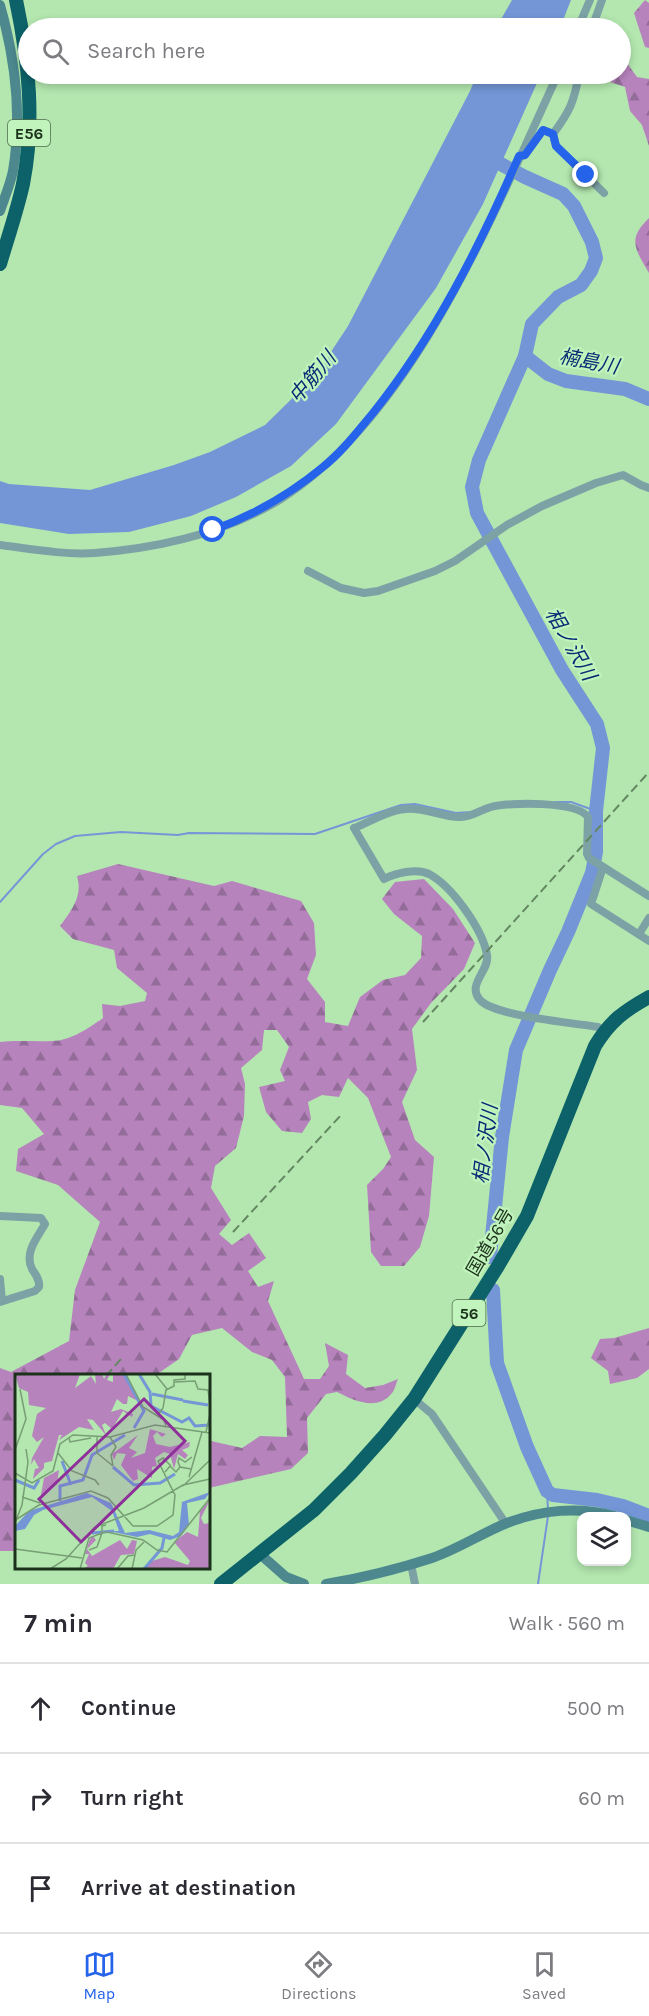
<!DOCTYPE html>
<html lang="en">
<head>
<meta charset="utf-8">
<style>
	:root { --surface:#fff; --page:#f7f7f7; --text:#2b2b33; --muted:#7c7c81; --line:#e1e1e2; --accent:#2563eb }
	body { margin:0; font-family:Karla,"Noto Sans JP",sans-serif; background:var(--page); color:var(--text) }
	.controls { position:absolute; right:18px; bottom:18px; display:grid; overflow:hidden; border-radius:12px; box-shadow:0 3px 9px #0003 }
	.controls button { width:54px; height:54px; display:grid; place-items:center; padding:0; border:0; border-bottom:2px solid var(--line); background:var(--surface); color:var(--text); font:30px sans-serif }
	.stop { position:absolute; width:18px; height:18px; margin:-14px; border:4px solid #2563eb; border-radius:50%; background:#fff }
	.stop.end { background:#2563eb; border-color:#fff; box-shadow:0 2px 6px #0008 }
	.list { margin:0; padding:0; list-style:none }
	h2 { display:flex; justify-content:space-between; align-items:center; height:78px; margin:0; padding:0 24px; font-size:26px }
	h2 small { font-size:20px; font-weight:400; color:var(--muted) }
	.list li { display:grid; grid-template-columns:39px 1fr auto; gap:18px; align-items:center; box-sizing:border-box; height:90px; padding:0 24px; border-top:2px solid var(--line) }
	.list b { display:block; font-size:22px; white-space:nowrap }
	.list em { font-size:20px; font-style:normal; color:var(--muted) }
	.icon { flex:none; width:33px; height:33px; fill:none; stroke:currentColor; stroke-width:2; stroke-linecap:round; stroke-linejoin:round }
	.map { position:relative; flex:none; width:649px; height:1584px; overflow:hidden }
	.search { position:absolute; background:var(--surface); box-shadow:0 3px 9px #0003; left:18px; right:18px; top:18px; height:66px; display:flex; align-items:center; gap:15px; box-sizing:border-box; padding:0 21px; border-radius:33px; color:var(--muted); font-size:22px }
	.sheet { height:348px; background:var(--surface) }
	nav { display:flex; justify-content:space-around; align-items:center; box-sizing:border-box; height:84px; border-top:2px solid var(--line); background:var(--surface); font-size:16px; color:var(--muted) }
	nav a { display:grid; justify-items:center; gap:3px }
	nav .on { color:var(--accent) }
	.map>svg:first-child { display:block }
	.forest { fill:url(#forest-firs) }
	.water { fill:#7496d6 }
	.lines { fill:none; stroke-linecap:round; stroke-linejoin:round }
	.stream { stroke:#7496d6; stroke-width:2 }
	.river { stroke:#7496d6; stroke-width:14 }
	.street { stroke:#7ca2a6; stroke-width:8 }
	.secondary { stroke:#4c888e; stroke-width:10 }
	.highway { stroke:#0c6268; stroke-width:14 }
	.rail { stroke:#648761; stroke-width:2; stroke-dasharray:9 4.5; stroke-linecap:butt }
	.route { stroke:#2563eb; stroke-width:8 }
	.labels { text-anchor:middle; stroke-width:4.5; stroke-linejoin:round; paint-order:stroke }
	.shield { fill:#c0f4bc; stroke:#4d6c4b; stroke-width:1.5 }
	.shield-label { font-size:16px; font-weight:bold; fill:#1c311b }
	.street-label { font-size:18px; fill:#1c311b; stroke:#c0f4bc }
	.water-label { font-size:20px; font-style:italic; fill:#092b75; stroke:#c0f4bc }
	.inset-river { fill:none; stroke:#7496d6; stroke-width:3 }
	.inset-road { fill:none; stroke:#779e74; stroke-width:1.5 }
	.view { fill:#8e309a; fill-opacity:0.15; stroke:#8e309a; stroke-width:3 }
	.inset-edge { fill:none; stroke:#1c311b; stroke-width:3 }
</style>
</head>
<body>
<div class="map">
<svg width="649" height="1584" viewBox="0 0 649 1584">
	<defs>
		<pattern id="forest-firs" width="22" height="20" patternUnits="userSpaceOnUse" patternTransform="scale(1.5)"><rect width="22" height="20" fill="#b783bd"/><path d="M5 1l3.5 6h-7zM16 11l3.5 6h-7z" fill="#946c99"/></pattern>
	</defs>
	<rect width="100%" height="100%" fill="#b3e7af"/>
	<g class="forest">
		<polygon points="645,0 649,3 649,48 645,47 634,13"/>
		<polygon points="624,50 627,63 637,77 649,79 649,146 642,125 630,111 625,87 610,82 613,74 620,74 621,58"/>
		<path d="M649,218V273C635,249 627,239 649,218Z"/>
		<path d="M118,864L214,886L232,881L301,901L314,923L316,955L307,979L325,1002V1022L348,1026L360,997L383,980L405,975L421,958L422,936L394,914L382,899L395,882L424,879L453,909L475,943L464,969L431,1003L412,1029L417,1070L402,1102L415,1140L434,1157L429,1216L420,1247L404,1266H381L371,1252L367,1185L383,1169L391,1157L368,1098L348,1078L339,1097L322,1095L308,1102L311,1119L302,1133L282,1131L266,1112L259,1087L285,1081L280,1070L289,1047L277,1030H264L262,1050L241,1068L245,1084L244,1116L236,1148L215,1166L211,1188L231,1220L219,1234L232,1245L249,1233L266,1258L248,1271L258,1287L274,1281L268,1301L304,1379H320L329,1366L325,1343L348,1355L346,1374L365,1388L383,1385L398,1379C396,1383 395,1390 392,1393C377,1412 353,1400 337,1392L326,1394L307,1418L308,1453L291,1469L209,1488V1448L211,1441L242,1448L260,1436L287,1437L285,1377L272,1360L252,1352L222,1328L192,1335L179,1359L156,1375L16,1376V1551H0V1368L11,1372L69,1341L75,1290L100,1222L58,1185L16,1171L18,1149L44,1134L22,1108L0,1105V1042C18,1040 35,1042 52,1041C70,1041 89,1028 103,1018L102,1004L120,1006L145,1001L147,993L117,968L114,950L73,939L60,926C72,910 83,896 77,876Z"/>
		<polygon points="649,1328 649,1369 637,1378 610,1384 608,1371 591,1358 600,1339 614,1338"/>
	</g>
	<g class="water">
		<polygon points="512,0 571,0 560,28 496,28"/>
		<polygon points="477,74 541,74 483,204 436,288 336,424 291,466 236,497 191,516 129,532 69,534 0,523 0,481 9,484 90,490 174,465 210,452 265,425 315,376 348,326 470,91"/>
	</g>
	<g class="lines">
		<g class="stream">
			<polyline points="555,802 571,802 596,811"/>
			<polyline points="0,902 43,854 56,844 75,836 121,832 178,835 189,833 315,834 401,805 415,804 456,813 471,812"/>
			<polyline points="547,1491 548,1510"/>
			<polyline points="538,1584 548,1516"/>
		</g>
		<g class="river">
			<polyline points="484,155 525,177 563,194 574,206 592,242 596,258 591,271 581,285 558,297 532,324 525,356 479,460 472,487 477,513 562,670 597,724 603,748 596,811 596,852 592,873 568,932 550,970 516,1050 502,1137 490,1257"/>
			<polyline points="525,356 548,374 566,381 625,389 649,399"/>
			<polyline points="493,1290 497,1363 527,1447 547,1491 553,1495 597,1500 623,1506 649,1516"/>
		</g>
		<g class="street">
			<polyline points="578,28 590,0"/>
			<polyline points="592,28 602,0"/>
			<path d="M553,134C570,111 574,102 579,74"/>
			<polyline points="521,156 525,155 543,130 553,134 556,146 604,193"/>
			<path d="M0,545C31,549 64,555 95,553C159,548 226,533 281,499C414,415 494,212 558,74"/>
			<polyline points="308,571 341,588 364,593 378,591 435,571 455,561 507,525 542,506 596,483 623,475 641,485 649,488"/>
			<path d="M354,828L384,879C396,873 416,868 429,874C452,886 483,930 487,955C490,971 465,985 481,1001C497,1016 573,1023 598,1027L604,1031"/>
			<path d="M355,828C371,821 389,810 406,809C425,807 443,818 461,817C472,817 480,810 491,807C509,802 577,801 588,817L587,854L589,858L649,896"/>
			<polyline points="603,867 591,904 649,941"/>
			<polyline points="639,934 649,918"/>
			<path d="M0,1216L41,1218L45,1224C37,1238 24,1253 32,1269C36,1275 40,1280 39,1287L35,1291L0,1302"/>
			<polyline points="0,1279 2,1301"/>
			<polyline points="414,1399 432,1414 506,1524"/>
			<polyline points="411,1564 415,1584"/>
		</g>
		<g class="secondary">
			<path d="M0,5C15,58 22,117 13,171C10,185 4,199 0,211"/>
			<polyline points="626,1520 649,1527"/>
			<polyline points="260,1554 286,1577 304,1584"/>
			<path d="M326,1584C362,1578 398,1569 432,1558C458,1549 482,1533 507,1523C541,1510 579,1506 614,1516"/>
		</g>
		<g class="highway">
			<path d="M0,264C8,237 17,211 23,184C35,122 29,61 16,0"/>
			<path d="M221,1584L314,1510L351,1473L385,1435L414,1399L498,1266L527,1216L595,1046C610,1021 624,1011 649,997"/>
		</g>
		<g class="rail">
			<polyline points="423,1022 649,772"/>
			<polyline points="233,1232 342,1114"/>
			<polyline points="106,1376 121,1359"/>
		</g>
	</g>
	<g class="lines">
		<path class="route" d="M213,530C254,515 289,495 323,467C342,452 357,432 373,413C434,337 480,246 519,156L525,155L543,130L553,134L556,146L586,175"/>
	</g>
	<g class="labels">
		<g class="shield">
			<rect x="8" y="120" width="42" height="26" rx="4.5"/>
			<rect x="452.5" y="1300" width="33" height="26" rx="4.5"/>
		</g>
		<g class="shield-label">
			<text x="29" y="139">E56</text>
			<text x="469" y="1319">56</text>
		</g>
		<g class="street-label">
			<text transform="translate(490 1242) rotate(-60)" y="6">国道56号</text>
		</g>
		<g class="water-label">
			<text transform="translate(589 361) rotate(11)" y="7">楠島川</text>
			<text transform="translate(312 377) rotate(-50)" y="7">中筋川</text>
			<text transform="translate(571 644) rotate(60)" y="7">相ノ沢川</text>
			<text transform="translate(485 1144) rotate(-83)" y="7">相ノ沢川</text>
		</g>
	</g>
	<g transform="translate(15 1374)">
		<rect width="195" height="195" fill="#b3e7af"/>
		<path d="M0,0H65L60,14L76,2L81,10L80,0H87L89,5L91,1L95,0L92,6L98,8V1L108,0L123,27L113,22L112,30H108L102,25L96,38L106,35L118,40L117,43L108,37L97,55L90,49L87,51L91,61L78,46L72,45L79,56L64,53L44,66L47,61H44L37,87L29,89V94L18,105L20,95L24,94L19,85L16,91L17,84L29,63L22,68L17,62L22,40L31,34L14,31L13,18L4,14ZM135,55L151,60L147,63L142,58L138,62L141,70L155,73L175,68L174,73L167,76L173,81L170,85L163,80L159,95L155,80L149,78L140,84L142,92L137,93V104L122,95L123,105L118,107L106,91L111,80L102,79L99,86L97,80L123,61L114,74L122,78L116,84L130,79ZM44,96L42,110L25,126L29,104ZM195,126L186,144L189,150L194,149L195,136V195H130L137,187L150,183L173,191L175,187L159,168L172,158L183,163L185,137ZM78,162L81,166L72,175L77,182L105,166L112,175L117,166L122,167L119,180L106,181L98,195H67L73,192L70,189L74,180H70L75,165Z" fill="#b783bd"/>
		<path d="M195,118L190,125L172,129L174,151L166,162L155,166L135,160L122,163L94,157H104L97,137L77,123L28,136L19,141L10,155L0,157V152L14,137L72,119L96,129L110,159L134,156L158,162L164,158L167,128Z" fill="#7496d6"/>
		<path class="inset-river" d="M109,0L129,37L119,54M124,0L135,18L136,31M137,20L168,26M168,27L193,31M136,32L167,48L174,44L180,52L195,51M47,87L56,111M98,93L119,111L145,109L160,100M0,106L19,114L24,106M45,127V112L68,106L77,81L110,61M77,159L99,157M129,195L147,174L149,164"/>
		<path class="inset-road" d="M111,0L128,33L149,46L151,52M140,0L152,15M160,8L180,7L183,15L193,16L195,31M142,42L148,34L151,16L159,12V6L170,5V0M191,58L195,40M82,63V79L98,92M95,63L101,73L96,81L98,92M54,64L55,68L76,64M0,76L11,45L5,15M43,79L57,97L80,106L84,111M176,95L165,93L163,88L164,84L170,88L177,83M150,98L155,92L161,98L165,93M0,99L17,109L38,97L45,70L58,61L95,63L140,51L195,59M174,103L187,58M168,112L195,86M7,123L25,129M2,145L24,131L76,117L93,124L118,152H142L158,141L160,121L143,87L148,84L156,92M0,149L7,131L13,88L11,75M0,175L67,184M74,176L82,173L87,159L92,158L128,166L142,176L152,178L195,124M35,195L51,185L80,153L129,134L168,111L195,105M65,195L74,164L87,159V152L91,151M102,195L113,182L120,181M117,195L121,176L129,168"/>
		<path class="view" d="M129,25L170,67L66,168L24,125Z"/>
		<rect width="195" height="195" class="inset-edge"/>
	</g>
</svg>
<div class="controls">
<button><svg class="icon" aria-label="layers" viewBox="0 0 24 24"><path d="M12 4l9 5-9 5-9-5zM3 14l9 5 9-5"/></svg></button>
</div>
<div class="stop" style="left:213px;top:530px"></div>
<div class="stop end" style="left:586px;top:175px"></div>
<div class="search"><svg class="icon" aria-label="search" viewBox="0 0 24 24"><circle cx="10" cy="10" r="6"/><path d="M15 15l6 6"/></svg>Search here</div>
</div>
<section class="sheet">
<h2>7 min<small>Walk · 560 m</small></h2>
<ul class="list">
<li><svg class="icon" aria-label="ahead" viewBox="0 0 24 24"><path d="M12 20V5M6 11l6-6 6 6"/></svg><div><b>Continue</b></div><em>500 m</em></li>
<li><svg class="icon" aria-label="right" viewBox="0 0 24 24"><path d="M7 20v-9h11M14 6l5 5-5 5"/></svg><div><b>Turn right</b></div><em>60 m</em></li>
<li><svg class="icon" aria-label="arrive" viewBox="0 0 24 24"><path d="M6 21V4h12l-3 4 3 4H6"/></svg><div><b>Arrive at destination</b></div></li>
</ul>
</section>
<nav>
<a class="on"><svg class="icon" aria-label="map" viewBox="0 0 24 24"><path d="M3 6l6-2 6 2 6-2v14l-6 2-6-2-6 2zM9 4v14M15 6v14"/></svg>Map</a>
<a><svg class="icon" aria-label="directions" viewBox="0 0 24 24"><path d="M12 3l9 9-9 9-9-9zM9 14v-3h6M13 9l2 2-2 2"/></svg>Directions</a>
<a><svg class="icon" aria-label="saved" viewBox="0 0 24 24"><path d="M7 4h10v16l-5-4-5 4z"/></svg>Saved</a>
</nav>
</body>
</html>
